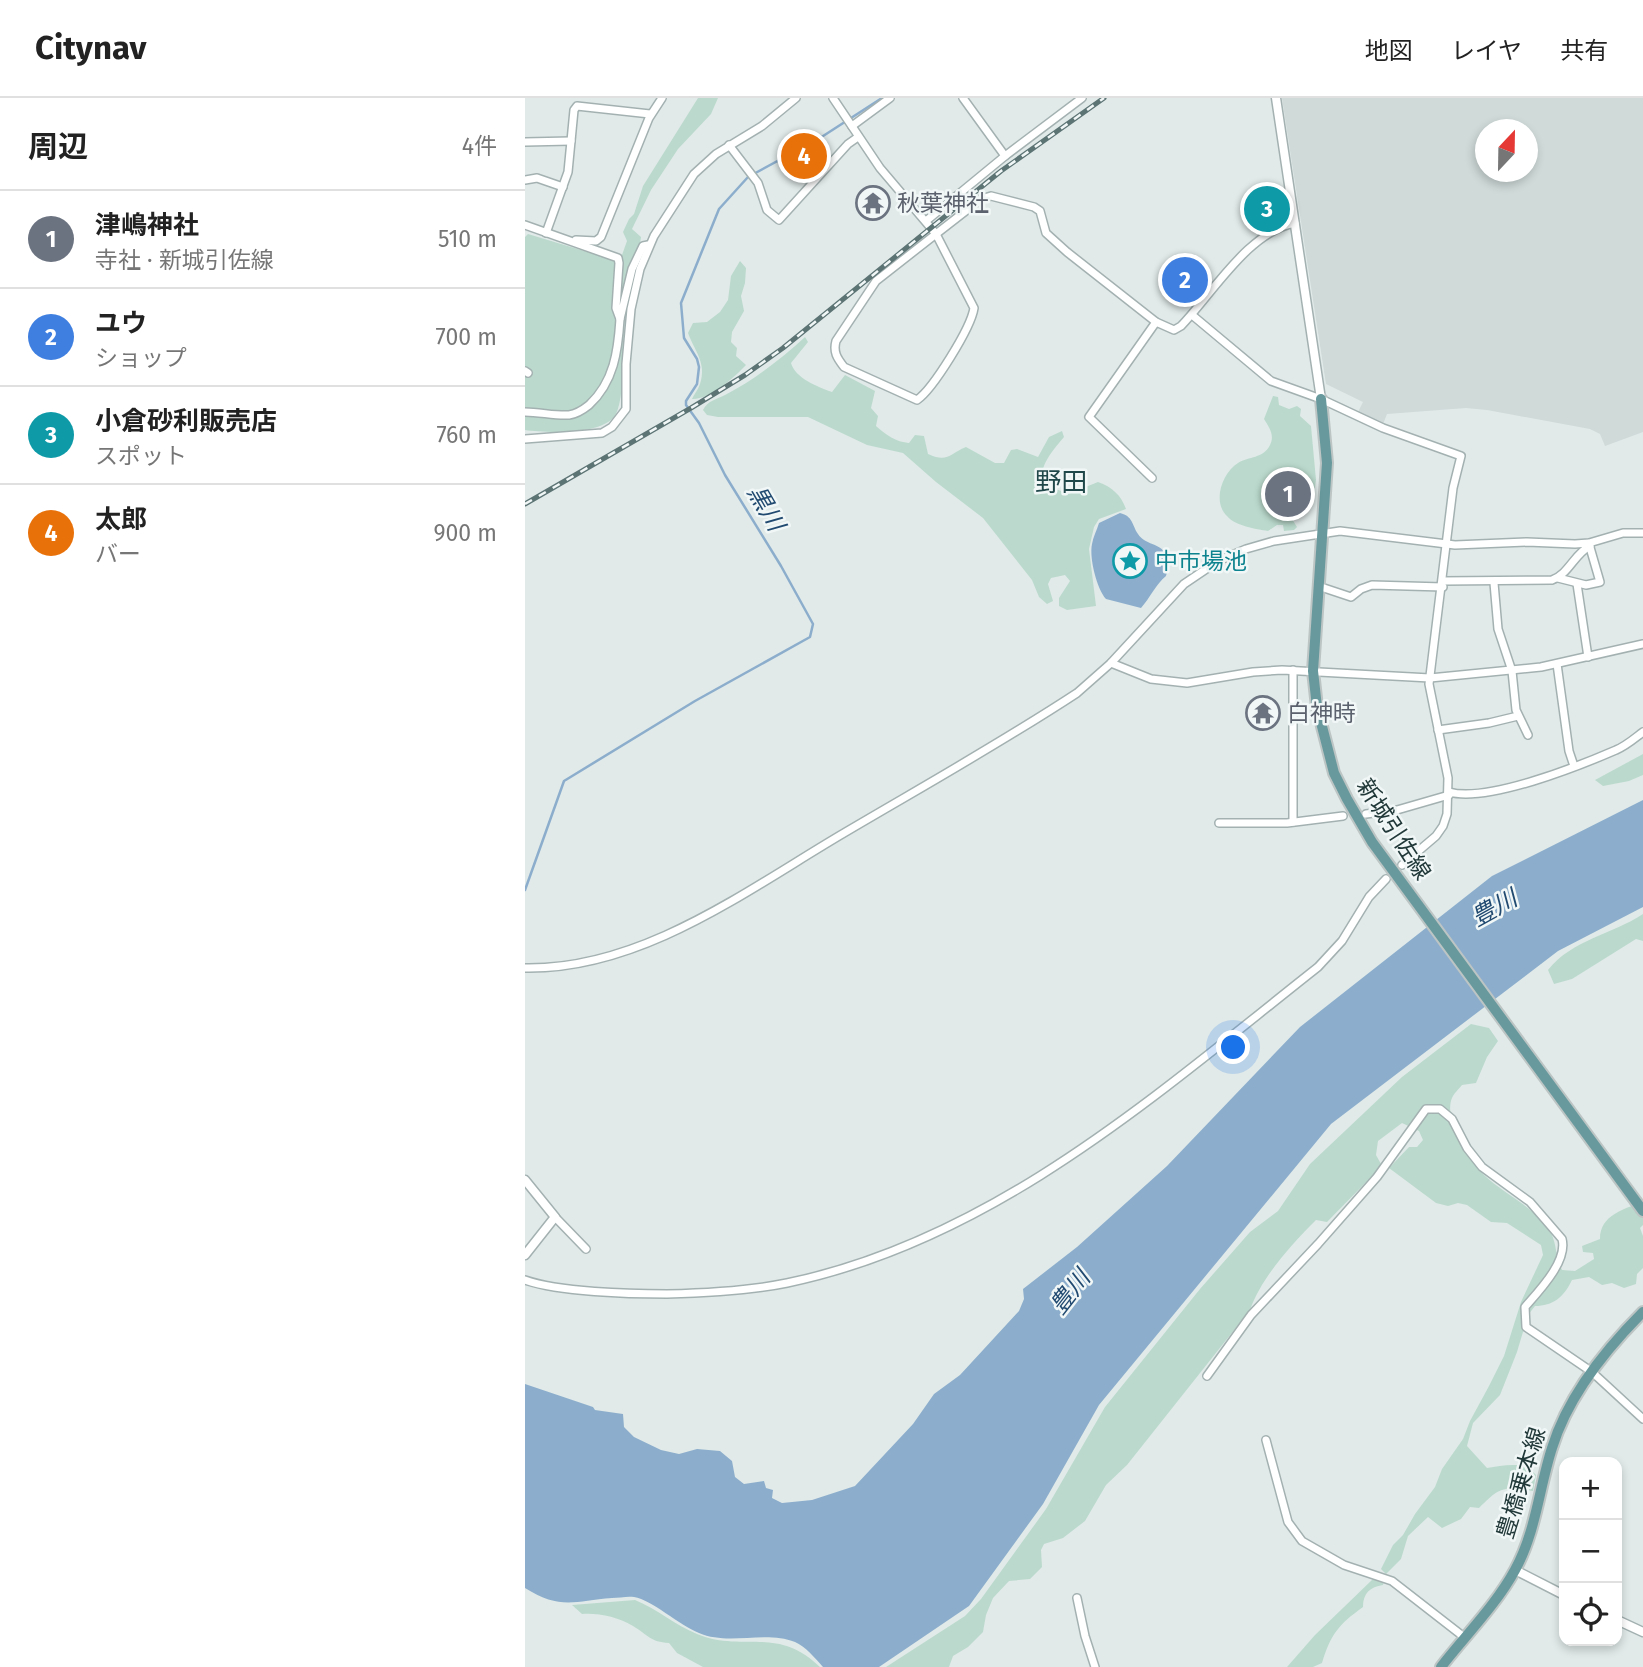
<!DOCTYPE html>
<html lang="ja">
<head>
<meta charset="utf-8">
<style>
	:root { --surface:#fff; --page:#f6f6f6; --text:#222; --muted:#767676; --line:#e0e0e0; --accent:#0f766e }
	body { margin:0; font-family:"Fira Sans","Noto Sans JP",sans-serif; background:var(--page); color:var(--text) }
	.controls { position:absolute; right:21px; bottom:21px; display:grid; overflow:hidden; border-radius:14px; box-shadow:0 4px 10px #0003 }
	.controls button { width:63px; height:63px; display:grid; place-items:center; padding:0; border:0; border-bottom:2px solid var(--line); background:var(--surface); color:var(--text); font:35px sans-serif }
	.compass { position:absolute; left:950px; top:21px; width:63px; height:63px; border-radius:50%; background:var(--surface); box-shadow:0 4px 10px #0003; rotate:22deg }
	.you { position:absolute; left:709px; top:950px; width:24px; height:24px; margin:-18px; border:5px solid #fff; border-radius:50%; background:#1a73e8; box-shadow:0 0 0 10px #1a73e833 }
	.badge { display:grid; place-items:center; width:46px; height:46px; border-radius:50%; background:var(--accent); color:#fff; font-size:23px; font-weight:700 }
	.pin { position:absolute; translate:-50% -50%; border:4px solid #fff; box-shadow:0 2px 7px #0006 }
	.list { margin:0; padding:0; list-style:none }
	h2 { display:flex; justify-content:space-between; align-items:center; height:91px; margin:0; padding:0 28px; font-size:30px }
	h2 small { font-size:23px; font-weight:400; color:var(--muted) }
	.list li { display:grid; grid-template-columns:46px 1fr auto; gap:21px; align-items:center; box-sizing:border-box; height:98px; padding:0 28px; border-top:2px solid var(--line) }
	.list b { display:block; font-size:26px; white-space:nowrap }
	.list p { margin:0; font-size:23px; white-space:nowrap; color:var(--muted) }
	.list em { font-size:23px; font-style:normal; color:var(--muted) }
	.icon { flex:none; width:38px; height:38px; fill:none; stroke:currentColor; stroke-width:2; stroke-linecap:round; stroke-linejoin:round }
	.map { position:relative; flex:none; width:1118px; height:1569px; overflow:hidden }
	header { display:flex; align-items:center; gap:42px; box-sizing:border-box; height:98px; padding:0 35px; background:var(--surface); border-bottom:2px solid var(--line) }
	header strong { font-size:33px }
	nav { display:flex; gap:38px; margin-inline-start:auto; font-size:24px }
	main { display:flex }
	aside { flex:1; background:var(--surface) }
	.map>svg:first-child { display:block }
	.built { fill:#cfdad9; fill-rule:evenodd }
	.green { fill:#bbdacd }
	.water { fill:#8caecc }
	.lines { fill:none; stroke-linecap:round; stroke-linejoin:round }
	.stream { stroke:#8caecc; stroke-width:2.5 }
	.minor-casing { stroke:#a4b1b1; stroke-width:10 }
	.tertiary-casing { stroke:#a4b1b1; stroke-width:11 }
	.primary-casing { stroke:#bdc4c4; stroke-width:14 }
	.minor { stroke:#fff; stroke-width:7 }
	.tertiary { stroke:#fff; stroke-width:8 }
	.primary { stroke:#689a9d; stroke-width:10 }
	.rail-casing { stroke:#5d7475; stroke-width:5 }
	.rail { stroke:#f1f7f6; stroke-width:2.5; stroke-dasharray:8; stroke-linecap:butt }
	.labels { text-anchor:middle; stroke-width:5; stroke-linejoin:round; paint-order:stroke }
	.worship-label { font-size:23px; fill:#5b616d; stroke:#f1f7f6; text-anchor:start }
	.culture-label { font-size:23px; fill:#0d838f; stroke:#f1f7f6; text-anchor:start }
	.street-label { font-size:23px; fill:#22393a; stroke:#f1f7f6 }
	.water-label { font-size:24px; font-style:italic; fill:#214a71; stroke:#f1f7f6 }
	.quarter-label { font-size:26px; fill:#20474a; stroke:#f1f7f6 }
</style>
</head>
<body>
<header>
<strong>Citynav</strong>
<nav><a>地図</a><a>レイヤ</a><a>共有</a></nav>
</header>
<main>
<aside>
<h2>周辺<small>4件</small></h2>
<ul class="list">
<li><span class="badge" style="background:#6b7280">1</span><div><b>津嶋神社</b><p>寺社 · 新城引佐線</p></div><em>510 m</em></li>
<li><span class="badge" style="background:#3f7fe0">2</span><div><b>ユウ</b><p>ショップ</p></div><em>700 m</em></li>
<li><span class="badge" style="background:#0f9aa8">3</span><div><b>小倉砂利販売店</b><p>スポット</p></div><em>760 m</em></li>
<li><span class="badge" style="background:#e8710a">4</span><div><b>太郎</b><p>バー</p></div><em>900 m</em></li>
</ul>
</aside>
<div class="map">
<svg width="1118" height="1569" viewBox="0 0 1118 1569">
	<rect width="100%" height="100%" fill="#e1eae9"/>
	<path class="built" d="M757,0H1118V334L1080,348L1075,336L1065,331L962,312L941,310L862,316L858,326L833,314L838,304L801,286ZM960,32H1002V74H960Z"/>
	<g class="green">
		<path d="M173,0H193L186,16L153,51L126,92L107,131L116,139L115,146L109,159L114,165C108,184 103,204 100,223C97,245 101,304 89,319C74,337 21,335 0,332V139L3,136L89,162L97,157L102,143L98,134L104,121L109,116L118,88Z"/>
		<path d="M215,163L221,170L220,185L216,198L219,213L207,234L206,244L212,250L211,258L221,267C210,279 184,302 167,301C169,296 173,292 175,286C182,265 170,254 163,235L168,225L182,224L195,214L203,202L206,178Z"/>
		<path d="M280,239L283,244L266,265C270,280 293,289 307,294L320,277L350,293L346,310L353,318L351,328C361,337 371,344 384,345L390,337L399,338L403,356C423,365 424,356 441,349L470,365H479L486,352L492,351L513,359L524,339L537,333L539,339C528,352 514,368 517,385L543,396L573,384C587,389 596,397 601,411L574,421L569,429L564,451L571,508L542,512L534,508V500L545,483L540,477L526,480L523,486L528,503L522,506L514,499L507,482L458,420L411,384L378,355L342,347L283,319H193L182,317L178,312C182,303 192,301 200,297C229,282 256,261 280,239Z"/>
		<path d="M748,298L753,299L754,307L764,311L772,308L776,311L775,318L786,328L791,382L788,404L776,400L775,392L761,387L749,409L752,418L767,421L772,429L769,432L759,433L758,427H752L743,433C731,431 710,428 702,418C687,404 697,375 713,365C724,358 738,361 745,347C750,337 744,329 739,321Z"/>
		<polygon points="1118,656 1118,677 1104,683 1078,688 1070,682"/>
		<path d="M1118,816V843L1111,841L1047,881L1029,886L1023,872C1048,841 1086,837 1118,816Z"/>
		<path d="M946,926L964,930L973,943L962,959L951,985L937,987C934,991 929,995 927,1000C918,1021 944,1062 959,1077C977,1094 1001,1105 1018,1124C1034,1141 1028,1153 1037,1172L1050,1173L1069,1161L1068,1155L1058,1154L1057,1148L1075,1141C1075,1117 1099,1111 1118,1104V1127L1115,1130L1118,1138V1170L1112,1176L1111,1186L1099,1190L1087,1185L1077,1187L1064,1179L1047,1182C1039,1199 1028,1208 1010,1208L1003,1217L992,1254L975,1297L948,1325L942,1348L962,1370C979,1368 999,1362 1011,1377L1008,1393C977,1389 976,1388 954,1410L945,1409L936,1421L917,1430L903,1419L883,1438L876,1461L861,1476L856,1471L868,1447L878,1437L890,1416L910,1389L917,1371L938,1341L945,1323L964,1288L979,1258L996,1204L1018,1157L1016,1147L982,1125L966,1124L942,1107L933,1105L923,1108L911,1105L864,1070L884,1049H892L898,1042L894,1033L877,1025L853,1043L851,1057L856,1066L851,1074L802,1124L791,1122C766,1147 736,1180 725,1212L602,1367L581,1387L560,1423L538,1440L519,1446L516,1452L517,1469L505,1481L484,1483L468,1500L461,1517L458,1534L443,1549L428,1558L424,1569H361L440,1518L456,1501L521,1411L580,1309L675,1191L725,1134L753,1113L785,1066L877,979Z"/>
		<path d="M848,1481L859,1483L858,1487C845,1489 838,1495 838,1509C813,1527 806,1536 797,1565L788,1569H762L790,1537Z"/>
		<path d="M110,1502C132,1511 150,1527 172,1536C218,1555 252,1527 295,1569H178L152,1555L144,1545C125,1544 123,1537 108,1528C92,1519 75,1515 57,1516L47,1507Z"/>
	</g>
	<g class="water">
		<path d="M595,415C608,418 607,427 613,436C620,447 635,445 641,456C646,463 643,470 641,478C631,486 625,500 616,510L581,501C572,491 564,460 567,446C568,439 572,432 574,425Z"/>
		<path d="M1118,702V809L1033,853L806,1026L574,1307L518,1406L444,1508L354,1569H298C291,1561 280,1548 270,1544C240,1532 204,1548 174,1535C154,1527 127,1502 109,1499C102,1498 94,1500 87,1500C49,1503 35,1512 0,1490V1286L68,1309L70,1312L98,1316L99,1329L109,1339L136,1352L154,1356L172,1351L195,1353L207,1363L210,1379L219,1386L239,1383L241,1390L248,1392L247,1400L257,1405L287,1402L330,1388L388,1326L409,1296L435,1277L494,1213L499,1201L498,1191L552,1149L642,1068L775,929L967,778Z"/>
	</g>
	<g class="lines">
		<polyline class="stream" points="0,792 39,683 170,603 285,539 288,526 256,468 200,377 174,325 161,307 161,303 172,286 174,269 172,261 159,240 156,205 194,111 223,79 295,40 357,0"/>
		<g class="minor-casing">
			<g id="minor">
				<path d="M308,0L355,70L411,136L456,101L466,98L509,109L515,113L521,135L542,154L631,224L649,232L656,228C687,196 724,133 770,125"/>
				<polyline points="438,0 480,58"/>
				<polyline points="327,28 365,0"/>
				<polyline points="0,44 46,43"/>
				<polyline points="204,47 233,85 242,112 254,122 323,46 333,39"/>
				<polyline points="0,82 12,80 38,89"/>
				<polyline points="401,123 480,58 557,0"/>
				<polyline points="0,127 93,160 94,165 91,210 95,221 107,171 118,148 123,147"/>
				<polyline points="21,135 43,74 49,12 52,8 125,16"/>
				<path d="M411,136L449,210C446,230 408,291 392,302L319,269C312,260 308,254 311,243L351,183Z"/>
				<polyline points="51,142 71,143 76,139 124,20 137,0"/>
				<polyline points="667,217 746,283 796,301 858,330 936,358 928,390 904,586 923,680 922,716 918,728 911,738 877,767"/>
				<polyline points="0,273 3,275"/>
				<path d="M0,314C15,314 30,318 44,317C51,316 59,311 64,307C89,284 93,253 95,221"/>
				<polyline points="0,341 77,335 87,329 101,311 101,266 106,211 115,171 129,138 169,76 191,56 237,28 271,0"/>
				<polyline points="627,380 564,319 631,224"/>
				<polyline points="1033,480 1061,487 1075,484 1064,446"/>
				<path d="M918,483L1027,482C1044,476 1049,456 1065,448"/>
				<polyline points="969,485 973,531 987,573 991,612 1003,637"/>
				<polyline points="1052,486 1063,559"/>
				<polyline points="793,488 826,499 836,491 847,487 918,489"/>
				<polyline points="586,565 626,581 662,585 728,574 757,572 905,580 1016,569 1118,546"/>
				<polyline points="1032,566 1044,653 1049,668"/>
				<polyline points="913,632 964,625 993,618"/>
				<path d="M924,694C962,705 1054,668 1091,652C1101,648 1110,640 1118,634"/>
				<polyline points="841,716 872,712 924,697"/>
				<polyline points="768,724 768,572"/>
				<polyline points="694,725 762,725 818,718"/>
				<path d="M0,870C117,872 222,792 319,735C397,689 476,645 552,595L586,565L659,486L693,463L721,451L749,443L815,433L930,447L1002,444L1050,446L1064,445L1098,435H1118"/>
				<polyline points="30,1119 61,1151"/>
				<path d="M0,1182C34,1194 104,1196 142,1196C181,1195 223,1193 262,1185C469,1142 632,996 793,869L817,843L844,799L861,781"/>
				<path d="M682,1278L726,1217L793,1146L852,1079L901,1011H915L927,1021L942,1050L957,1069L1005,1104L1037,1141C1043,1163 1014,1193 1000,1209L1001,1229L1067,1274L1118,1321"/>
				<polyline points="741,1342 763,1424 777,1443 819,1467 867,1483 939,1539"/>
				<polyline points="552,1500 560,1538 570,1569"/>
			</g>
		</g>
		<g class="tertiary-casing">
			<g id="tertiary">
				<polyline points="751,0 796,301"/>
				<polyline points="0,1082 30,1119 0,1157"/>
				<polyline points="990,1472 1039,1497"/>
				<polyline points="1092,1522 1118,1534"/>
			</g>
		</g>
		<g class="primary-casing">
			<g id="primary">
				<polyline points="796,301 802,365 788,573 792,609 809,675 822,701 847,744 1118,1113"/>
				<path d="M916,1569C940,1538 971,1507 990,1472C1011,1434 1014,1390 1027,1350C1043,1298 1080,1252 1118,1214"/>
			</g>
		</g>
		<use href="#minor" class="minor"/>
		<use href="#tertiary" class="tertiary"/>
		<use href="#primary" class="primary"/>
		<g class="rail-casing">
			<polyline id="rail" points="0,406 166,310 220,277 258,250 476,73 579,0"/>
		</g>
		<use href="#rail" class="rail"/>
	</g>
	<defs>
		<g id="temple-ring" transform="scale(1.75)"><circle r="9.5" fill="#f1f7f6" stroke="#6b7280" stroke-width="1.5"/><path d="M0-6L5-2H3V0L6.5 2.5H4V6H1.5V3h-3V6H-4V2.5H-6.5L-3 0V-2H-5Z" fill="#6b7280"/></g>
		<g id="sight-ring" transform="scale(1.75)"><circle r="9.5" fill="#f1f7f6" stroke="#0f9aa8" stroke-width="1.5"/><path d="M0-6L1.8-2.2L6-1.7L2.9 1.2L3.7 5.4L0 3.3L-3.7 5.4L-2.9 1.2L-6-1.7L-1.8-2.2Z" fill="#0f9aa8"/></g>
	</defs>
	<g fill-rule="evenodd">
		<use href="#temple-ring" x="348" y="105"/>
		<use href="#sight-ring" x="605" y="463"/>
		<use href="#temple-ring" x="738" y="615"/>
	</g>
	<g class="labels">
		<g class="worship-label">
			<text x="372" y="113">秋葉神社</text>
			<text x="762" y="623">白神時</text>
		</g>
		<g class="culture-label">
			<text x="630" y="471">中市場池</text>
		</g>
		<g class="street-label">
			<text transform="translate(869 731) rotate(57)" y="8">新城引佐線</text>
			<text transform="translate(996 1385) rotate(-73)" y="8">豊橋乗本線</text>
		</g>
		<g class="water-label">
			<text transform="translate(241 410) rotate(60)" y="8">黒川</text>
			<text transform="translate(969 810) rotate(-29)" y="8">豊川</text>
			<text transform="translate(545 1194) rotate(-52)" y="8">豊川</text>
		</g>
		<g class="quarter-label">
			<text x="536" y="393">野田</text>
		</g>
	</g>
</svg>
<div class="controls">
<button>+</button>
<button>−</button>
<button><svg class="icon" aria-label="locate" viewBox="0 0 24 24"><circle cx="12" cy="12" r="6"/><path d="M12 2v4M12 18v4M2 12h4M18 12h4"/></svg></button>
</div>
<svg class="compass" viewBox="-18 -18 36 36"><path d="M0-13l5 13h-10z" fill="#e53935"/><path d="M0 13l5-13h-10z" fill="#767676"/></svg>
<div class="you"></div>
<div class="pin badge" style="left:763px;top:396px;background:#6b7280">1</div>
<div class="pin badge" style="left:660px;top:182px;background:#3f7fe0">2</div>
<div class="pin badge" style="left:742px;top:111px;background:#0f9aa8">3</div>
<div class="pin badge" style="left:279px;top:58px;background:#e8710a">4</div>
</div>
</main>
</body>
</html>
